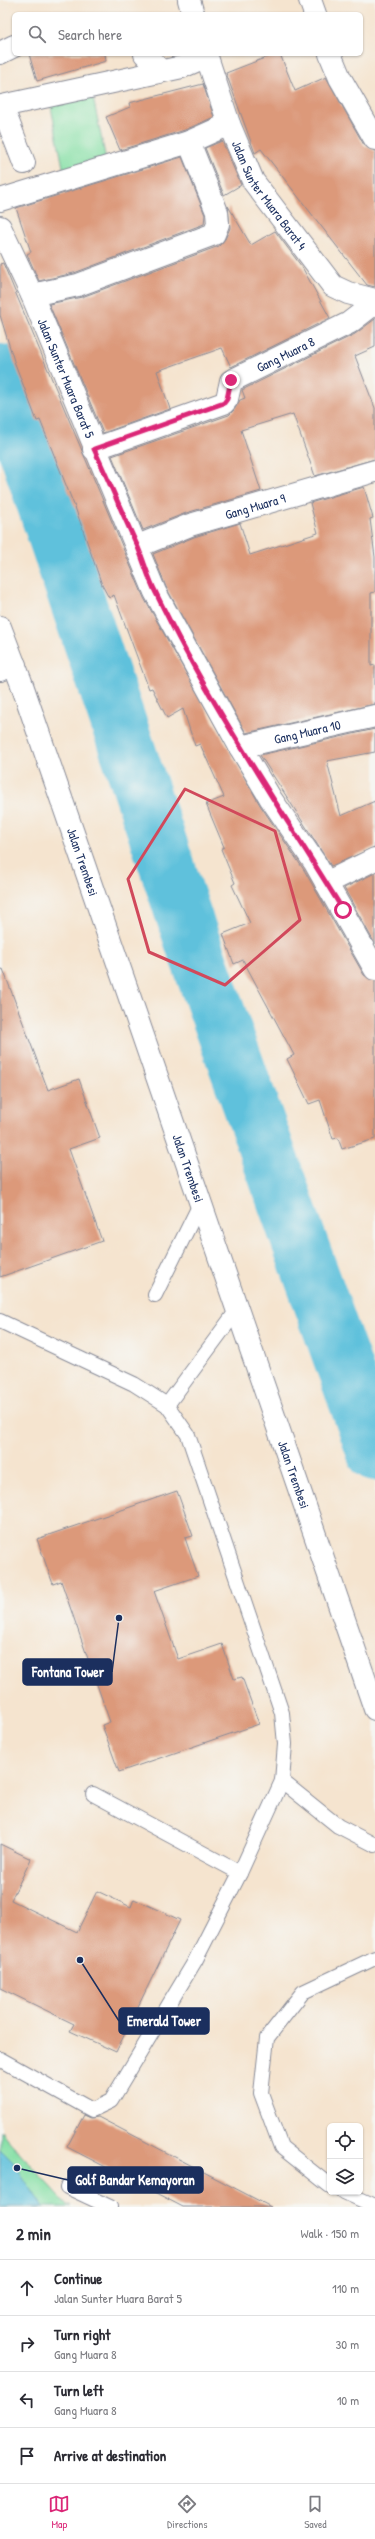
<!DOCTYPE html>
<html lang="en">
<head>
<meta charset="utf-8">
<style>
	:root { --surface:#fff; --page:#f2f2f3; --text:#2b2b33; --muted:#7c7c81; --line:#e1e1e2; --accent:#db2777 }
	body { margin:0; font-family:"Patrick Hand",sans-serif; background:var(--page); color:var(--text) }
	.controls { position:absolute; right:12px; bottom:12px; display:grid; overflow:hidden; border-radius:6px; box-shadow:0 1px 3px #0004 }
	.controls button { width:36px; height:36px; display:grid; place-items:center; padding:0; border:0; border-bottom:1px solid var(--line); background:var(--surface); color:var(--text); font:20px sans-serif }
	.stop { position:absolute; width:12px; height:12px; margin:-9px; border:3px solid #db2777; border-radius:50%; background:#fff }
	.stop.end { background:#db2777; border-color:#fff; box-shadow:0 1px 4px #0008 }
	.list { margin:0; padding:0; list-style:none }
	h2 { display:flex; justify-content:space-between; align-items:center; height:52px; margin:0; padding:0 16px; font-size:17px }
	h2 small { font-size:13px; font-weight:400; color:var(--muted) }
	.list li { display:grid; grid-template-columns:26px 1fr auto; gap:12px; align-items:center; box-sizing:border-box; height:56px; padding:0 16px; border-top:1px solid var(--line) }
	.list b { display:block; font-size:15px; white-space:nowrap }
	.list p { margin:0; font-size:13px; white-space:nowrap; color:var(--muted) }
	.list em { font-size:13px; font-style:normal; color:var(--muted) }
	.icon { flex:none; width:22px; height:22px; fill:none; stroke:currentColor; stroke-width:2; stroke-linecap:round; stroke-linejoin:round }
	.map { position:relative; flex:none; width:375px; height:2207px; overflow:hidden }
	.search { position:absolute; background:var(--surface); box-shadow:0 1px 3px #0004; left:12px; right:12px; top:12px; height:44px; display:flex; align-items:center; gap:10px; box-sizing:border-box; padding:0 14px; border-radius:6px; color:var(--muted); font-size:15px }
	.sheet { height:276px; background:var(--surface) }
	nav { display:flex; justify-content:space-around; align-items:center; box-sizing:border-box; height:56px; border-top:1px solid var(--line); background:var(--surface); font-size:11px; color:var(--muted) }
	nav a { display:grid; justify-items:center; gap:2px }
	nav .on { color:var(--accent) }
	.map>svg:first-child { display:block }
	.green { fill:#86e0a6; stroke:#508882 }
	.water { fill:#5ec1dc; stroke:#3c789d }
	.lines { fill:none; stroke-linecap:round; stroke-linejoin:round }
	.river { stroke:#5ec1dc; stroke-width:56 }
	.building { fill:#dc997a }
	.service-casing { stroke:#888a96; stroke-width:16 }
	.minor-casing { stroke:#888a96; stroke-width:24 }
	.tertiary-casing { stroke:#888a96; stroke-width:24 }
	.service { stroke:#fff; stroke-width:14 }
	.minor { stroke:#fff; stroke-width:22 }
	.tertiary { stroke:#fff; stroke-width:22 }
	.route { stroke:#db2777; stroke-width:5 }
	.marked { fill:none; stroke:#d1495b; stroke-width:3; stroke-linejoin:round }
	.labels { text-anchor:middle; stroke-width:3.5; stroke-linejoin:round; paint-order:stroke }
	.street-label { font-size:13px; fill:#1b2f5e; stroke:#f6f6f2 }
	.leader { fill:none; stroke:#1b2f5e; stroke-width:1.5 }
	.callout-dot { fill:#1b2f5e; stroke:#f6f6f2; stroke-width:1.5 }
	.callout { fill:#1b2f5e; stroke:#1b2f5e; stroke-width:1.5 }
	.callout-label { font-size:14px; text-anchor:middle; font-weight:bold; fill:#fff }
</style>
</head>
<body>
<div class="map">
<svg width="375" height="2207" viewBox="0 0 375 2207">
	<rect width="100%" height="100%" fill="#f6f6f2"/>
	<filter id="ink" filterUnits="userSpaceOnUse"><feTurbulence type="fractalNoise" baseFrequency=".025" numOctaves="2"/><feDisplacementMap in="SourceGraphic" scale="8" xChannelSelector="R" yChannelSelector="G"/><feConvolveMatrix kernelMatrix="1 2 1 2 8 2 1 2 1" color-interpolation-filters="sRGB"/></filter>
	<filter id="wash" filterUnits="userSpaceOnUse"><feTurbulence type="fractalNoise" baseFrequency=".012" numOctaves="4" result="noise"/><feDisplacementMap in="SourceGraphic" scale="16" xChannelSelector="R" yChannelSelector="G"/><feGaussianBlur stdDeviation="0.9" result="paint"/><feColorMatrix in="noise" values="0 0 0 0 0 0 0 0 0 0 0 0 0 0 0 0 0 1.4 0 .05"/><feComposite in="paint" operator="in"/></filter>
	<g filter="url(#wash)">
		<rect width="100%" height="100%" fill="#f5e4cf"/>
		<g class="green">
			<polygon points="91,88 108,169 65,177 49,97"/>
			<polygon points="0,2131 68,2205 73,2207 0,2207"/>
		</g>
		<polygon class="water" points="0,2149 13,2162 43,2207 0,2207"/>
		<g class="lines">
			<polyline class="river" points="0,372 197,955 375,1453"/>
		</g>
		<g id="blocks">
			<g class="building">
				<polygon points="29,54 105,54 106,61 37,81"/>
				<polygon points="275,54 280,54 295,91 326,77 364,145 375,151 375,287 367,285 261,149 255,153 226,73"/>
				<polygon points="203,84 214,117 185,130 120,150 106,117 130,107 129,103"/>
				<polygon points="222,141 241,185 224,195 205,148"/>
				<polygon points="182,157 205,215 204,224 74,273 39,281 27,254 31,252 16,208"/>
				<polygon points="228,206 251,245 275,231 302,267 330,318 231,367 222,348 157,371 170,409 103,433 49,304 82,297 219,246 225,239 230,228"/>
				<polygon points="3,263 144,598 260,805 304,870 364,975 375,981 375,1139 342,1149 338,1138 333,1139 320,1100 309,1104 287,1059 294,1055 243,960 234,964 223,934 250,923 232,885 235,883 221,849 224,847 206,804 224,797 200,744 195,746 183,709 167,718 152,688 149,689 114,595 109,598 102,585 76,510 40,420 37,421 14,361 0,315 0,264"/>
				<polygon points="375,319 375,347 355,356 375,408 375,459 315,476 293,414 241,430 261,491 186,513 143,530 112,456 229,415 234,410 240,400 245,398 242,390 355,334"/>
				<polygon points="364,487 373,518 370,519 375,557 375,592 371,593 371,666 375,665 375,704 246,733 166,587 153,554 194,537 240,523 250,555 318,533 310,503"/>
				<polygon points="375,729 375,752 327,761 341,816 375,801 375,847 331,866 260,755"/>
				<polygon points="375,873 375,944 344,888"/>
				<polygon points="3,969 48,1090 79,1079 100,1138 69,1149 102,1241 0,1277 0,970"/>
				<polygon points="177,1491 193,1536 185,1538 198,1576 154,1591 178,1659 222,1644 234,1679 242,1677 259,1724 119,1772 102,1725 110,1722 61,1581 53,1584 37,1539"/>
				<polygon points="0,1844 31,1859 11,1900 77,1932 97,1891 131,1907 134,1899 180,1920 116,2052 70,2031 74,2024 0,1988"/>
				<polygon points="84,2115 91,2118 98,2117 271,2207 183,2207 67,2147"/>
			</g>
		</g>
	</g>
	<g filter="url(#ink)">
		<use href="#blocks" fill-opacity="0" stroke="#888a96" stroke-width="1"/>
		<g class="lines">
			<g class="service-casing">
				<g id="service">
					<polyline points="155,1295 202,1200"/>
					<polyline points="0,1321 134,1384 167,1405 188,1435 282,1713 285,1744 282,1781 240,1873 195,1961 111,2101 92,2110 0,2059"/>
					<polyline points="167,1405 238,1309"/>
					<polyline points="282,1781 338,1826 375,1845"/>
					<polyline points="93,1794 240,1873"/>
					<polyline points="330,2186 281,2147 261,2093 267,2038 303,1992 375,1958"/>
					<polyline points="67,2187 110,2207"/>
					<polyline points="344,2192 375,2206"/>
				</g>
			</g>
			<g class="minor-casing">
				<g id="minor">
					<polyline points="189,0 193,14"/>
					<polyline points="310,0 315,14"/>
					<polyline points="0,53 14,46"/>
					<polyline points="145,54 161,71"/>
					<path id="s1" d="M206,54L229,124L253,181L333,286L348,293L375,300"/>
					<polyline points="330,54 340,78 375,139"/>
					<polyline points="24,163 2,106 182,67 207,56"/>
					<polyline points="0,200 189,142 229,124"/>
					<path id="s2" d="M0,227L32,295L155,592L240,747L271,799L315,863L375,969"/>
					<polyline points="32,295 78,285 214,234 218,224 217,212 189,142"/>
					<path id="s3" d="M94,449L224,403L227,399L231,381L349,323L375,303"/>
					<path id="s4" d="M138,546L190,525L375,471"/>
					<polyline points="0,670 15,665"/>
					<path id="s5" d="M240,747L375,716"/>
					<polyline points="326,883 375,859"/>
				</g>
			</g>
			<g class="tertiary-casing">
				<g id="tertiary">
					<path id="s6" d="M0,627L21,682L375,1709"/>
				</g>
			</g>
			<use href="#service" class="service"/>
			<use href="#minor" class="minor"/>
			<use href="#tertiary" class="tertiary"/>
		</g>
	</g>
	<g class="lines" filter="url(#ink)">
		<path class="route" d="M231,380L227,399L224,403L94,449C109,481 122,513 137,545C144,561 148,578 156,593C209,704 279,806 343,910"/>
	</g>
	<path class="marked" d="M185,789L275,831L300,920L225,985L149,952L128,879Z"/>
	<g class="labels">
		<g class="street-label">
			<text dy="5" stroke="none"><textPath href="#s1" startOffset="156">Jalan Sunter Muara Barat 4</textPath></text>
			<text dy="5" stroke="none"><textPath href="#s3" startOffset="222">Gang Muara 8</textPath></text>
			<text dy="5" stroke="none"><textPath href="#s2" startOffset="165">Jalan Sunter Muara Barat 5</textPath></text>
			<text dy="5" stroke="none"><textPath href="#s4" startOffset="124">Gang Muara 9</textPath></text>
			<text dy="5" stroke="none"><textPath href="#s5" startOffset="69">Gang Muara 10</textPath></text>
			<text dy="5" stroke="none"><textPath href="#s6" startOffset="249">Jalan Trembesi</textPath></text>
			<text dy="5" stroke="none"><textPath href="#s6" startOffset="573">Jalan Trembesi</textPath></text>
			<text dy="5" stroke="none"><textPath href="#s6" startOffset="897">Jalan Trembesi</textPath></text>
		</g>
	</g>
	<path class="leader" d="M119 1618L112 1672M80 1960L119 2021M17 2168L68 2180"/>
	<g class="callout-dot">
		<circle cx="119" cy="1618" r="4"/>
		<circle cx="80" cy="1960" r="4"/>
		<circle cx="17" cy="2168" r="4"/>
	</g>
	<g class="callout">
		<rect x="23" y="1659" width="89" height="26" rx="4"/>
		<rect x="119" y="2008" width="90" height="26" rx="4"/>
		<rect x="68" y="2167" width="135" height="26" rx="4"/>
	</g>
	<g class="callout-label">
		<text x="68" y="1677">Fontana Tower</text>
		<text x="164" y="2026">Emerald Tower</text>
		<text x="135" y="2185">Golf Bandar Kemayoran</text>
	</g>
</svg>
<div class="controls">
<button><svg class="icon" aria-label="locate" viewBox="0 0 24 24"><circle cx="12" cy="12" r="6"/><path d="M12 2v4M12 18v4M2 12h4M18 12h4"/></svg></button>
<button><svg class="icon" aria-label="layers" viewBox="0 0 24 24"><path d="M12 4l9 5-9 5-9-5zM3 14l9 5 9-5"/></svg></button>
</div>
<div class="stop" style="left:343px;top:910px"></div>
<div class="stop end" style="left:231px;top:380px"></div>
<div class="search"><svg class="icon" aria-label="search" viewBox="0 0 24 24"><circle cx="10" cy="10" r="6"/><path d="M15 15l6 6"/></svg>Search here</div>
</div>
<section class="sheet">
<h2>2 min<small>Walk · 150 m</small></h2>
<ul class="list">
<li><svg class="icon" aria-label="ahead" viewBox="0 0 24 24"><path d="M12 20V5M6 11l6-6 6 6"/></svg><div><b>Continue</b><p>Jalan Sunter Muara Barat 5</p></div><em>110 m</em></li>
<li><svg class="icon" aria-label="right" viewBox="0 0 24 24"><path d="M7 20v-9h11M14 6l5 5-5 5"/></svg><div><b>Turn right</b><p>Gang Muara 8</p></div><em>30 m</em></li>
<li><svg class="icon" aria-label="left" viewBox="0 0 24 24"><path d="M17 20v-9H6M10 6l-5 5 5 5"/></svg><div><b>Turn left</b><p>Gang Muara 8</p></div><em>10 m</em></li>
<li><svg class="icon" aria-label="arrive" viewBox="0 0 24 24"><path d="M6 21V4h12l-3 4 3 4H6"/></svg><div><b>Arrive at destination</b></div></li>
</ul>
</section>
<nav>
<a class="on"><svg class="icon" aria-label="map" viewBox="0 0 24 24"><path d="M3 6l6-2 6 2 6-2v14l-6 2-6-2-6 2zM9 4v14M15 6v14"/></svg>Map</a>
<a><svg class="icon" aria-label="directions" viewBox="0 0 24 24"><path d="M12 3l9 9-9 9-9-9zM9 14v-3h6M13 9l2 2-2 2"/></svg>Directions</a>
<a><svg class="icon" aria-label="saved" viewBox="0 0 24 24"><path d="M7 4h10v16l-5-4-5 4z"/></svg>Saved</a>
</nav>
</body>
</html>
